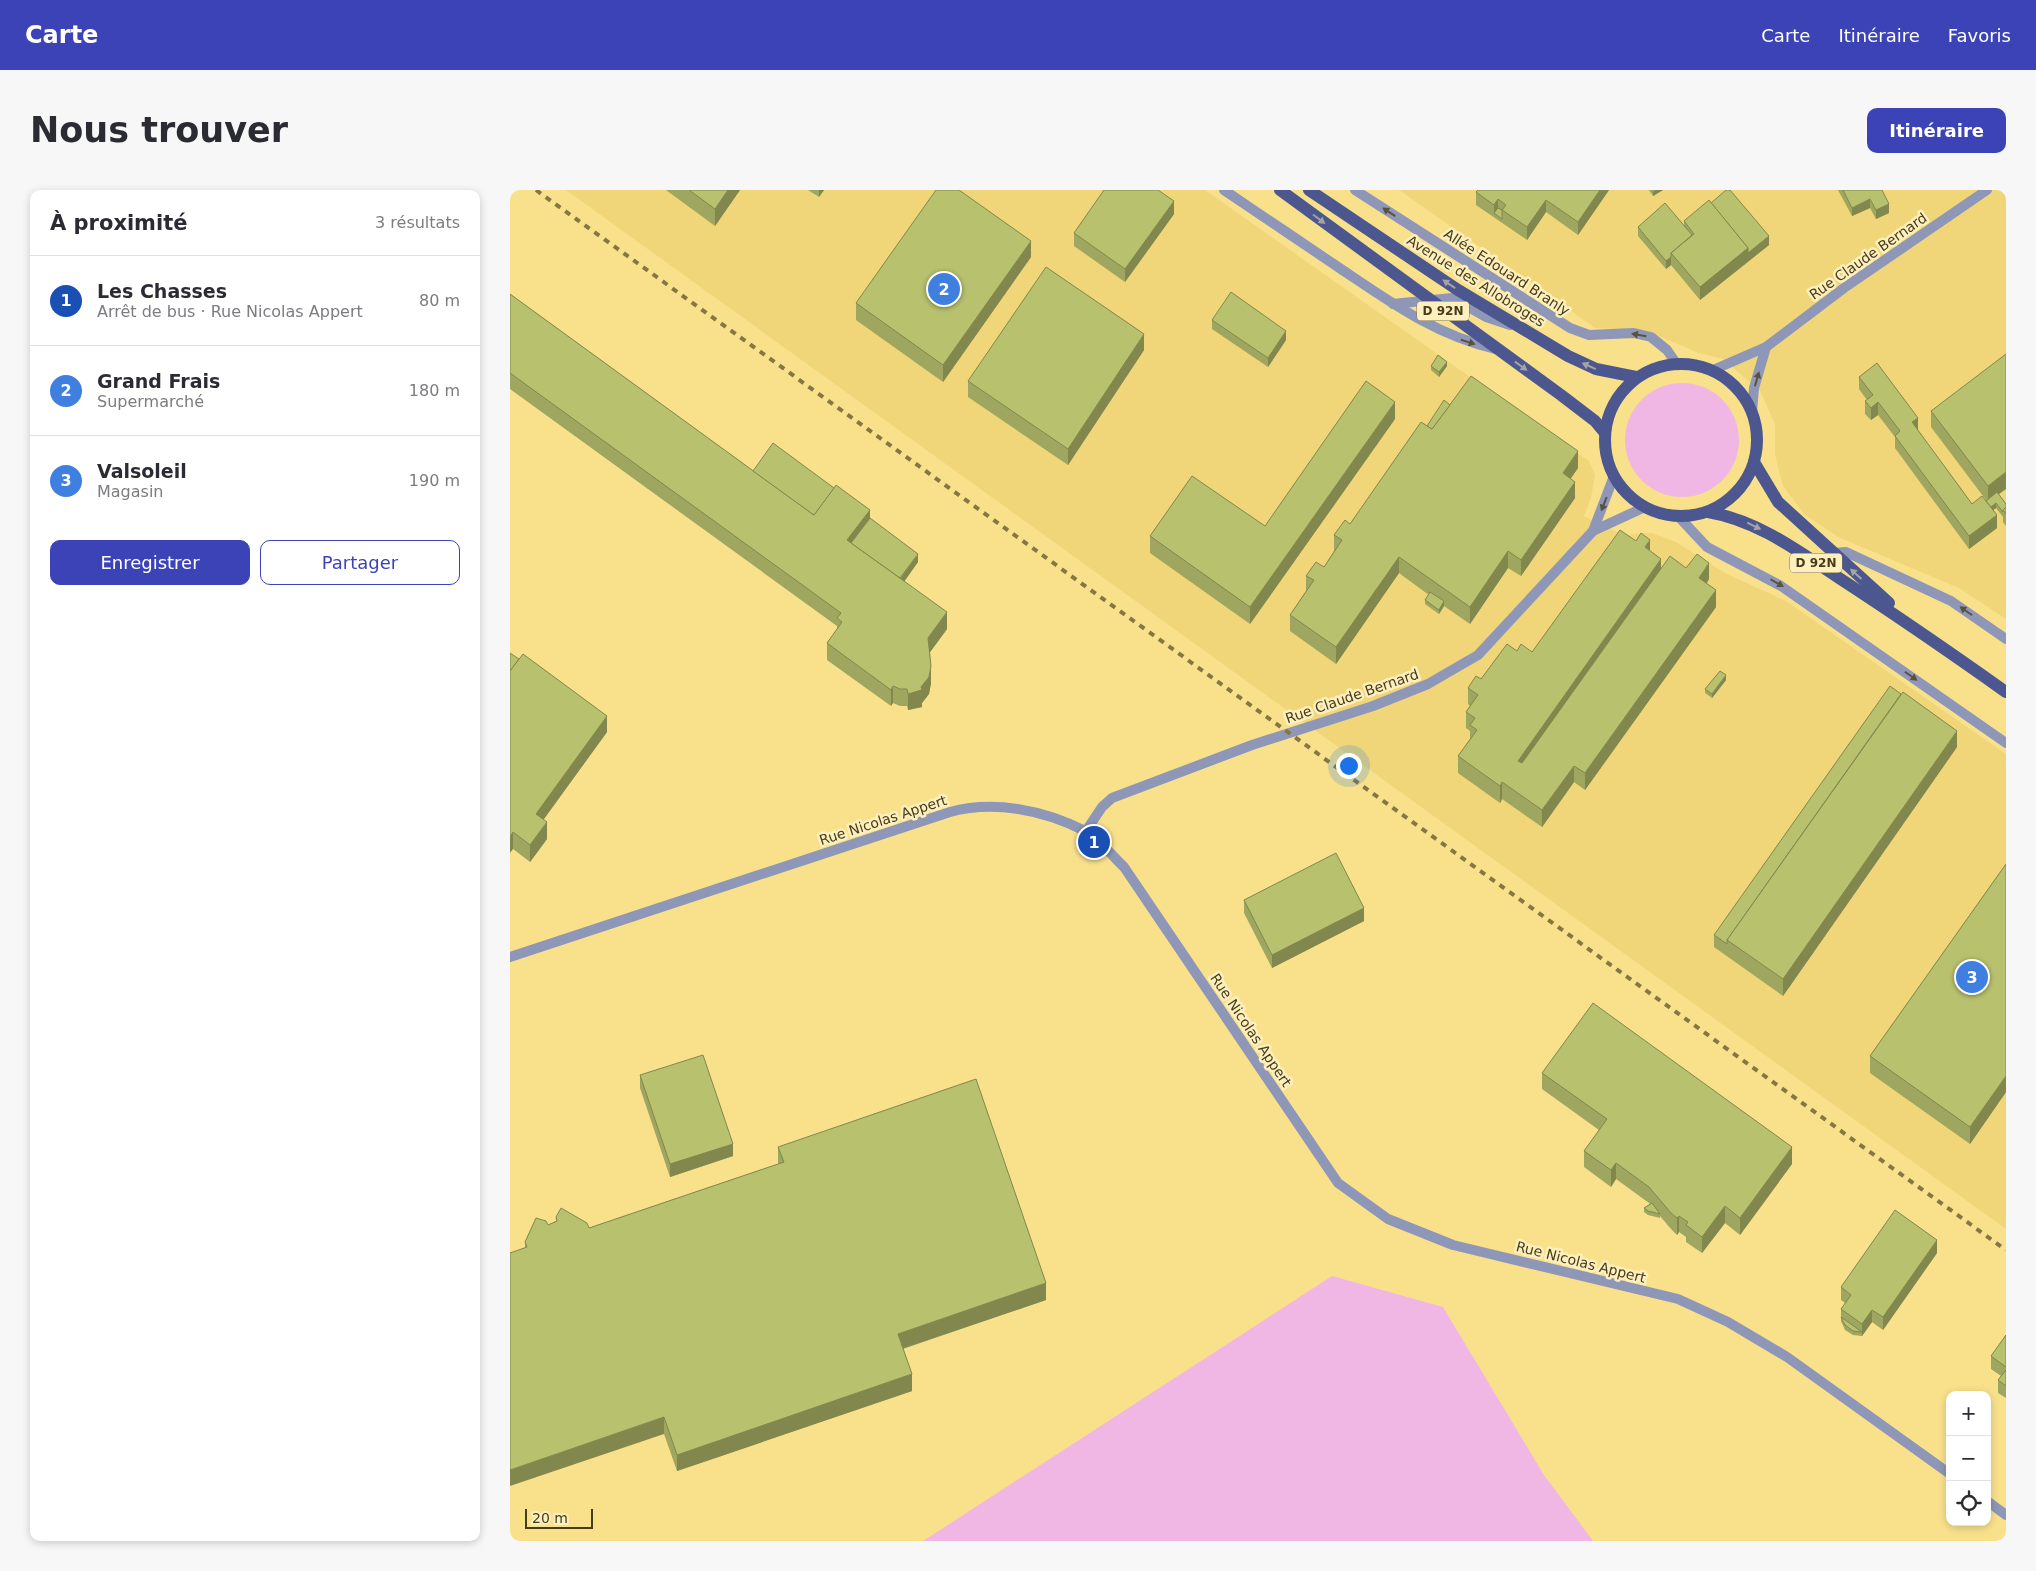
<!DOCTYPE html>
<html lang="fr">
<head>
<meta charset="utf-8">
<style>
	:root { --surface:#fff; --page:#f7f7f7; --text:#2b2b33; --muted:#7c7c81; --line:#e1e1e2; --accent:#3c43b7 }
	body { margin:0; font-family:"DejaVu Sans",sans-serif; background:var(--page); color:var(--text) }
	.controls { position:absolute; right:15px; bottom:15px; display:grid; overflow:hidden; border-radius:10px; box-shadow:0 2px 8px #0003 }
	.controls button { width:45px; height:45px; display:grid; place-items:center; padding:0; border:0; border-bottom:1px solid var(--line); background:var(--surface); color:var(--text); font:25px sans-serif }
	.scale { position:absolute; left:15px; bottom:12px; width:68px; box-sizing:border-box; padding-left:5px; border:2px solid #463c19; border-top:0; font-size:14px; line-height:18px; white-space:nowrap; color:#463c19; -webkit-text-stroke:4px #fdefbe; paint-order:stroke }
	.you { position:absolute; left:838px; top:575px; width:18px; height:18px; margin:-12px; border:4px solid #fff; border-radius:50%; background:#1a73e8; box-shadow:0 0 0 8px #1a73e833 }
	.badge { display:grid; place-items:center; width:32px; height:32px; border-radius:50%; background:var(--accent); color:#fff; font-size:16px; font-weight:700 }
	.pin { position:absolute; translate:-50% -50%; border:2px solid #fff; box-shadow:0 1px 5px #0006 }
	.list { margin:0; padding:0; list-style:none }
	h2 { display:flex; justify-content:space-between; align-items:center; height:65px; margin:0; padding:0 20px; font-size:21px }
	h2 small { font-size:16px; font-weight:400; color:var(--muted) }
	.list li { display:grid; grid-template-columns:32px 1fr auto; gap:15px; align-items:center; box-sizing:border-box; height:90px; padding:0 20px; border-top:1px solid var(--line) }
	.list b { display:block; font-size:19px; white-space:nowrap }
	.list p { margin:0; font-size:16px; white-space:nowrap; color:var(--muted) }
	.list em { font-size:16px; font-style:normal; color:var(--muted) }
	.actions { display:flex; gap:10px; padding:15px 20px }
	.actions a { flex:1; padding:11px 0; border:1px solid var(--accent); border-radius:10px; text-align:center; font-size:18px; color:var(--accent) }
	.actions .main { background:var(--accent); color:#fff }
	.icon { flex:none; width:28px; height:28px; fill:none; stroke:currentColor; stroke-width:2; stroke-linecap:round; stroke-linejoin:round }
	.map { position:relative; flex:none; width:1496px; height:1351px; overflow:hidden; border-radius:10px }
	header { display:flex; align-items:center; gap:30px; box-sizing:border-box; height:70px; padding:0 25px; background:var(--accent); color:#fff }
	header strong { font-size:24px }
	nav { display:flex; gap:28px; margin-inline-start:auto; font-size:18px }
	.intro { display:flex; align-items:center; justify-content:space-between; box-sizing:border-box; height:120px; padding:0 30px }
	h1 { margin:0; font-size:35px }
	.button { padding:12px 22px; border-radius:10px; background:var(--accent); color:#fff; font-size:18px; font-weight:700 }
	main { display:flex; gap:30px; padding:0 30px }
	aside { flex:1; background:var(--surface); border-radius:10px; box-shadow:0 2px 8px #0003 }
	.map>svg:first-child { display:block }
	.built { fill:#f0d678 }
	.green { fill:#f0b6e4 }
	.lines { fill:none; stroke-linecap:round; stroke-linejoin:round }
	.minor { stroke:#8e97b7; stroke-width:10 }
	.tertiary { stroke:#8e97b7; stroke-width:10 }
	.primary { stroke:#4c578f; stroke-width:12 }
	.rail { stroke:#867742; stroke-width:4; stroke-dasharray:6 6; stroke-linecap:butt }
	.wall { fill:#9ea65f }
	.shaded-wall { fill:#81874d }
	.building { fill:#b8c16e; stroke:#81874d }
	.oneway { fill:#585340 }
	.oneway2 { fill:#a4a3a6 }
	.labels { text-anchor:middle; stroke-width:5; stroke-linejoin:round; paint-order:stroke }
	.shield { fill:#fdefbe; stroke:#7d724a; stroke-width:1 }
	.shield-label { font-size:12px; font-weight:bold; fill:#463c19 }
	.street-label { font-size:14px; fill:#463c19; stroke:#fdefbe }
</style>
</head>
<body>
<header>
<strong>Carte</strong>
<nav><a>Carte</a><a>Itinéraire</a><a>Favoris</a></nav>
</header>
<div class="intro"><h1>Nous trouver</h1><a class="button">Itinéraire</a></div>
<main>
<aside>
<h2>À proximité<small>3 résultats</small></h2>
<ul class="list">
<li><span class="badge" style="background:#1a4fb4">1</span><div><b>Les Chasses</b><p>Arrêt de bus · Rue Nicolas Appert</p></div><em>80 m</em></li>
<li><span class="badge" style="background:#3f7fe0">2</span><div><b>Grand Frais</b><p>Supermarché</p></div><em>180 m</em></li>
<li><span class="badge" style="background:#3f7fe0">3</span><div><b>Valsoleil</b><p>Magasin</p></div><em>190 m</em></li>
</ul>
<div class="actions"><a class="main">Enregistrer</a><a>Partager</a></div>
</aside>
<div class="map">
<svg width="1496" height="1351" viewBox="0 0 1496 1351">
	<rect width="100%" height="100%" fill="#f9e18c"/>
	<g class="built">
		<polygon points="56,0 695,0 1079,271 1085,285 1081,308 1074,326 1113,345 1142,343 1166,352 1215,383 1276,411 1496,564 1496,1039"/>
		<polygon points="889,0 1496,0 1496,429 1449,398 1328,347 1294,324 1273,296 1265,265 1265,234 1250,201 1213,169 1189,163 1137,141 1085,138"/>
	</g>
	<g class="green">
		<circle cx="1172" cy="250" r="57"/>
		<polygon points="822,1086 933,1117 1034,1285 1083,1351 413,1351"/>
	</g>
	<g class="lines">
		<g class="minor">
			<path d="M714,0C753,26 792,53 831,79C880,112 927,146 986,159"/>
			<polyline points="845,0 1060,138 1079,145 1124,143 1141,147 1157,160 1166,173"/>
			<polyline points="883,114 942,108 976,127 1000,135"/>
			<polyline points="1203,180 1256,157 1334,98 1477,0"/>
			<polyline points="1242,222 1244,198 1256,157"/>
			<polyline points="1168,326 1197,357 1271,396 1496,553"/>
			<polyline points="1083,341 1135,317"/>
			<polyline points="1323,363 1336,362 1441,411 1496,449"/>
			<polyline points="576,641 592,617 602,608 742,555 863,516 918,494 968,465 1083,341 1104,286"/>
		</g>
		<g class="tertiary">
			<path d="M0,767L440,622C484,610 534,620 575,641C589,648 602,666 614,677L828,993L878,1029L943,1055L1168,1109L1218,1132L1277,1167L1440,1284"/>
			<polyline points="1477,1311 1496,1325"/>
		</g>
		<g class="primary">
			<polyline points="770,0 1051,205 1085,231 1095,243"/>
			<polyline points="799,0 948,100 1058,166 1086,179 1126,187"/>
			<circle cx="1171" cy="250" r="76"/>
			<polyline points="1244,272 1268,312 1379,413"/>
			<path d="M1198,322C1247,330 1288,361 1329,388C1386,425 1441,463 1496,502"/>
		</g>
		<polyline class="rail" points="26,0 1496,1060"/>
	</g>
	<g class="wall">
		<polygon points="156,0 230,0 205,36"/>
		<polygon points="298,0 314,0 309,7"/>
		<polygon points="968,0 1099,0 1068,45 1036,22 1017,50 966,15 966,2"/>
		<polygon points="1139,0 1153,0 1143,6"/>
		<polygon points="1328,0 1372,0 1379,23 1366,29 1360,18 1342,26"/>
		<polygon points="1201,13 1259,55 1190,110 1161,75 1156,79 1128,46 1128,37 1174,35 1174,31"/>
		<polygon points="664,24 615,92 564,56 564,43"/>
		<polygon points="521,67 433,192 346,130 346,113"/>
		<polygon points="0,104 243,281 360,328 408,372 394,391 437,439 420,462 421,493 419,504 412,513 412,517 398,520 397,516 390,516 383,513 381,516 317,470 317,453 327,440 327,436 0,199"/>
		<polygon points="702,130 776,150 758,177 702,139"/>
		<polygon points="634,160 558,275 458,207 458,191"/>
		<polygon points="921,176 937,176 929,187 921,180"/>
		<polygon points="1349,187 1408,241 1462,314 1476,311 1476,310 1421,237 1421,221 1496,314 1496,336 1493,332 1493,327 1486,318 1483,320 1487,338 1459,359 1385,258 1385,247 1368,225 1361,230 1355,224 1355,211 1357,210 1349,199"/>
		<polygon points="940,215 1068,278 1060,289 1065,308 1011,386 998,378 960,434 934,416 929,424 915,414 915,410 919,405 889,383 826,474 780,441 780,425 796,401 796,386 814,377 824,361 824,345 840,334 917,236"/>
		<polygon points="885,229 740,434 640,363 640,346 755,336"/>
		<polygon points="1140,361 1151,378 1176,378 1199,389 1197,393 1206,417 1075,600 1064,592 1032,637 992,609 990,613 948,583 948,566 960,549 960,541 956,538 956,522 960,516 958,514 958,498 1007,461 1022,462"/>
		<polygon points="0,463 97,542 33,630 37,649 20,672 3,659"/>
		<polygon points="1216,490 1202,508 1195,503 1195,499"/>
		<polygon points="1447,557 1273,806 1204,757 1204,745"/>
		<polygon points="1496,674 1496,902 1460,954 1360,883 1360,866"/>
		<polygon points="734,710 854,731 762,778 734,723"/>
		<polygon points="1032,883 1282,974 1230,1045 1215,1033 1192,1063 1176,1052 1176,1047 1169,1042 1167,1045 1161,1039 1150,1026 1150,1028 1138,1025 1134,1022 1134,1018 1140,1014 1139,1013 1106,989 1101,997 1074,977 1074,961 1089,940 1032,899"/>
		<polygon points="130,885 223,966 160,987 130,898"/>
		<polygon points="268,957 536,1110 393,1159 402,1201 167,1281 154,1244 15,1057 15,1052 46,1031 46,1027 79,1038 268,974"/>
		<polygon points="1427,1063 1373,1140 1362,1132 1352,1146 1343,1145 1335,1140 1331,1131 1331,1119 1335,1113 1331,1110 1331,1097"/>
		<polygon points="1496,1145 1496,1208 1488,1203 1488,1190 1491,1186 1481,1179 1481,1166"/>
	</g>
	<g class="shaded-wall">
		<polygon points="218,0 230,0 205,36 205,19"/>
		<polygon points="309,0 314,0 309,7"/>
		<polygon points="1090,0 1099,0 1068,45 1068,32"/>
		<polygon points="1146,0 1153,0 1143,6 1143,2"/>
		<polygon points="988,9 988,22 984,23 984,27 984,15"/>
		<polygon points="1360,9 1360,18 1342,26 1342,18"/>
		<polygon points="1036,10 1036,22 1017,50 1017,37"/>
		<polygon points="664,11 664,24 615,92 615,79"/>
		<polygon points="1379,14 1379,23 1366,29 1366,20"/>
		<polygon points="1259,46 1259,55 1190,110 1190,97 1238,58"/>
		<polygon points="521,51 521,67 433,192 433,175"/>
		<polygon points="1161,67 1161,75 1156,79 1156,71"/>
		<polygon points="776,141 776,150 758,177 758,168"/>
		<polygon points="634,144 634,160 558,275 558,259"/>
		<polygon points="937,172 937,176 929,187 929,182"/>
		<polygon points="885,212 885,229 740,434 740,417"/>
		<polygon points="1368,212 1368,225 1361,230 1361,218"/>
		<polygon points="1408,228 1408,241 1402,232"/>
		<polygon points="1068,261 1068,278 1053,300 1053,283"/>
		<polygon points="1496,282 1496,299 1478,312 1478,296"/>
		<polygon points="1065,292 1065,308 1011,386 1011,370"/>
		<polygon points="1486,313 1486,318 1477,325 1477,320"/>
		<polygon points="360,320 360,336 342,361 337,350"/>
		<polygon points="1487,325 1487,338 1459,359 1459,346"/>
		<polygon points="1140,350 1140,367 1135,357"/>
		<polygon points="998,361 998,378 960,434 960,417"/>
		<polygon points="408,364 408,372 387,402 387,394"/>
		<polygon points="889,367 889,383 826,474 826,457"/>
		<polygon points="1151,369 1151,386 1008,587 1008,571"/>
		<polygon points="1199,373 1199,389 1189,404 1189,388"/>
		<polygon points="1206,400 1206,417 1075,600 1075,583"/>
		<polygon points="934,411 934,416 929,424 929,420"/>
		<polygon points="437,422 437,439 418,465 418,448"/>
		<polygon points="421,476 421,493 419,504 412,513 412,517 398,520 398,504 411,497"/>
		<polygon points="1216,485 1216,490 1202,508 1202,504"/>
		<polygon points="383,496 383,513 381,516 381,500"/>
		<polygon points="97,526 97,542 26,640 26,624"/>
		<polygon points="1447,541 1447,557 1273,806 1273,789"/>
		<polygon points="1064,576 1064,592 1032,637 1032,620"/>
		<polygon points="992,592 992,609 990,613 990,596"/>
		<polygon points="37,632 37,649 20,672 20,655"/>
		<polygon points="3,642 3,659 0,663 0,647"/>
		<polygon points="854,718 854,731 762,778 762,765"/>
		<polygon points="1496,886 1496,902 1460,954 1460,937"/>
		<polygon points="223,954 223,966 160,987 160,974"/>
		<polygon points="1282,957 1282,974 1230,1045 1230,1028"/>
		<polygon points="1106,973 1106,989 1101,997 1101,980"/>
		<polygon points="1215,1016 1215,1033 1192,1063 1192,1047"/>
		<polygon points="1169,1026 1169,1042 1167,1045 1167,1028"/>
		<polygon points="1427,1050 1427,1063 1373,1140 1373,1127"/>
		<polygon points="536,1093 536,1110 388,1160 388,1144"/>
		<polygon points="1362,1120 1362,1132 1352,1146 1352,1134"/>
		<polygon points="402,1184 402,1201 167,1281 167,1265"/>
		<polygon points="154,1227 154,1244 0,1296 0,1280"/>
	</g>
	<g class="building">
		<polygon points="179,0 218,0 205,19"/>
		<polygon points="426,0 449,0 521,51 433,175 346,113"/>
		<polygon points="594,0 648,0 664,11 615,79 564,43"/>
		<polygon points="968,0 1090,0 1068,32 1036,10 1017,37 992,20 996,15 988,9 984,15 966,2"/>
		<polygon points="1216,0 1220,0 1259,46 1238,63 1238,58 1201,13"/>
		<polygon points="1333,0 1372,0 1379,14 1366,20 1360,9 1342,18"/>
		<polygon points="1199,10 1238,58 1190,97 1161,63 1184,44 1174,31"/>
		<polygon points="1155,13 1182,45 1161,63 1161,67 1156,71 1128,37"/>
		<polygon points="988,18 992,20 992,29 984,23"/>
		<polygon points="536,77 634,144 558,259 458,191"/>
		<polygon points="721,102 776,141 758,168 702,130"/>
		<polygon points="0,104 304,325 326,295 360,320 337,350 437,422 418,448 421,476 419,487 411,497 412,500 398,504 397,499 390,499 383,496 381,500 317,453 332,432 327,428 331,423 0,183"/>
		<polygon points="1496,164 1496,282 1478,296 1421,221"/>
		<polygon points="928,165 937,172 929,182 921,176"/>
		<polygon points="1367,173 1408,228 1402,232 1462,314 1472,306 1487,325 1459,346 1385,246 1390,241 1368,212 1361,218 1355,211 1363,205 1349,187"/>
		<polygon points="961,186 1068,261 1053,283 1065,292 1011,370 998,361 960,417 889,367 826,457 780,425 804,390 796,386 806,372 814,377 832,350 824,345 835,330 840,334 911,232 922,239"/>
		<polygon points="856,191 885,212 740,417 640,346 682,286 755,336"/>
		<polygon points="934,210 940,215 922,239 917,236"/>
		<polygon points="263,253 324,298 304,325 243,281"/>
		<polygon points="1487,302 1496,314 1496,317 1493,320 1493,322 1486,313 1481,317 1476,311"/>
		<polygon points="1496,317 1496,324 1493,320"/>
		<polygon points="360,328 408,364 390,388 341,353"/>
		<polygon points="1110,340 1126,351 1131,343 1140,350 1135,357 1151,369 1008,571 1012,573 1160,366 1176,378 1187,364 1199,373 1189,388 1206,400 1075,583 1064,576 1032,620 992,592 990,596 948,566 967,540 960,535 965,528 956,522 968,505 958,498 966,486 971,489 997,454 1007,461 1011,454 1022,462"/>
		<polygon points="920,402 934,411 929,420 915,410"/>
		<polygon points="0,463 9,469 0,481"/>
		<polygon points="13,464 97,526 26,624 37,632 20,655 3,642 0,647 0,481"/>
		<polygon points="1210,481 1216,485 1202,504 1195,499"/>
		<polygon points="1380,496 1391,504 1217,750 1217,754 1204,745"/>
		<polygon points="1393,502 1447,541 1273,789 1217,750"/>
		<polygon points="826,663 854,718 762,765 734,710"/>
		<polygon points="1496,674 1496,886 1460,937 1360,866"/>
		<polygon points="1083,813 1282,957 1230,1028 1215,1016 1192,1047 1176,1035 1178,1032 1169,1026 1167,1028 1161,1023 1139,997 1106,973 1101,980 1074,961 1097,929 1032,883"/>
		<polygon points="193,865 223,954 160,974 130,885"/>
		<polygon points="466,889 536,1093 388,1144 402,1184 167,1265 154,1227 0,1280 0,1063 17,1057 15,1052 26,1028 36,1031 38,1035 47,1031 46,1027 51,1018 77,1033 79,1038 274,972 268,957"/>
		<polygon points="1142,1013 1150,1024 1138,1021 1134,1018"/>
		<polygon points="1385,1020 1427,1050 1373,1127 1362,1120 1352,1134 1331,1119 1341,1105 1331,1097"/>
		<polygon points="1331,1127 1352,1142 1343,1141 1335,1135"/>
		<polygon points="1496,1145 1496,1177 1481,1166"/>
		<polygon points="1496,1180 1496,1196 1488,1190"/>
	</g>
	<defs><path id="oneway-solid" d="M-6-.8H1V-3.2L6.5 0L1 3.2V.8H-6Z" transform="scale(1.25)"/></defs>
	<g class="oneway">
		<use href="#oneway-solid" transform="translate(879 22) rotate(-147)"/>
		<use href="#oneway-solid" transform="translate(1129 145) rotate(-170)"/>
		<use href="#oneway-solid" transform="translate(958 152) rotate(18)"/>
		<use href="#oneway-solid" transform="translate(1247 189) rotate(-74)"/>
		<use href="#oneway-solid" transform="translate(1094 314) rotate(111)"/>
		<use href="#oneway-solid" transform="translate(1267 393) rotate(30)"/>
		<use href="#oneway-solid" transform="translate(1456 421) rotate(-145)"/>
		<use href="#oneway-solid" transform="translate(1401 486) rotate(35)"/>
	</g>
	<g class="oneway2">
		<use href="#oneway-solid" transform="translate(809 29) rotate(37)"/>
		<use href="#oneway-solid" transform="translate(939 94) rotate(-146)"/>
		<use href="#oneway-solid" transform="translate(1011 176) rotate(36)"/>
		<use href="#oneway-solid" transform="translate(1079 176) rotate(-156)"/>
		<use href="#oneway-solid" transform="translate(1244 336) rotate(26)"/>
		<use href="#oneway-solid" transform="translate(1346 384) rotate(-138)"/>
	</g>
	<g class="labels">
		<g class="shield">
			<rect x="907" y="111.5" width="52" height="19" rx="4"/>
			<rect x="1280" y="363.5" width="52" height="19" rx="4"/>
		</g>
		<g class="shield-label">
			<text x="933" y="125">D 92N</text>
			<text x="1306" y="377">D 92N</text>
		</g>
		<g class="street-label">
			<text transform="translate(1358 66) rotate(-35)" y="5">Rue Claude Bernard</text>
			<text transform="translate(997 82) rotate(33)" y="5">Allée Edouard Branly</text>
			<text transform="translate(966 91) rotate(32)" y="5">Avenue des Allobroges</text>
			<text transform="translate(842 506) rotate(-19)" y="5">Rue Claude Bernard</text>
			<text transform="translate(373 630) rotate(-18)" y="5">Rue Nicolas Appert</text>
			<text transform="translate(741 840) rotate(56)" y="5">Rue Nicolas Appert</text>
			<text transform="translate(1071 1072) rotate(14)" y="5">Rue Nicolas Appert</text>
		</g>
	</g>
</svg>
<div class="controls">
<button>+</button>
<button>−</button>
<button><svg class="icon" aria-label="locate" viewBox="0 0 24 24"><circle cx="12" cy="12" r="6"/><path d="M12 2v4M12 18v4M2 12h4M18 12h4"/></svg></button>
</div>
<div class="scale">20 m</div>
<div class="you"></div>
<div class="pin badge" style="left:584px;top:652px;background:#1a4fb4">1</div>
<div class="pin badge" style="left:434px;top:99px;background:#3f7fe0">2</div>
<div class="pin badge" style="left:1462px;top:787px;background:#3f7fe0">3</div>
</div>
</main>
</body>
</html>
